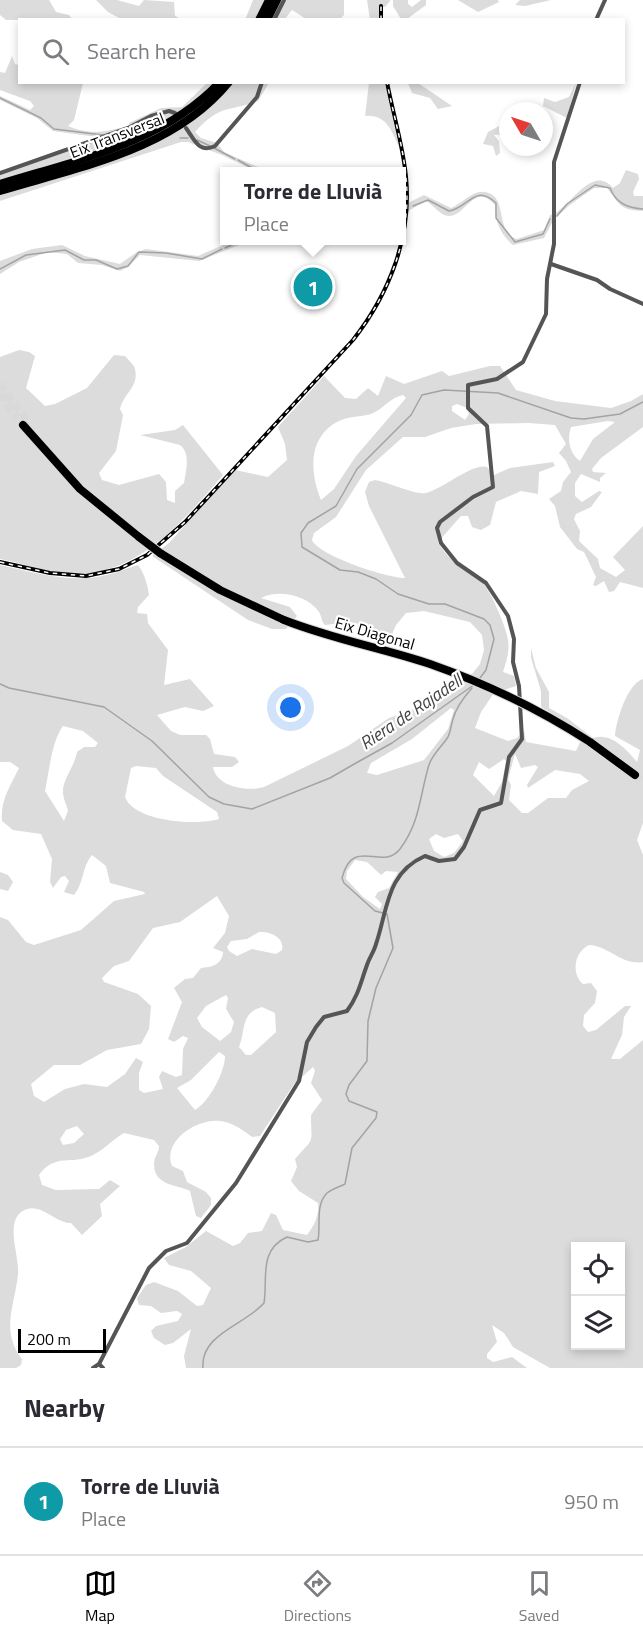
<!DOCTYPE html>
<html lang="en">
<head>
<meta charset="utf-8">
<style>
	:root { --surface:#fff; --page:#f2f2f3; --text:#2b2b33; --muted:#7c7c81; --line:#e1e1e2; --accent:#000 }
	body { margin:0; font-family:"Titillium Web",sans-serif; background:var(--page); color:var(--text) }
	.controls { position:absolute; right:18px; bottom:18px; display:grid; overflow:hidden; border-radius:0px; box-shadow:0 3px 9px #0003 }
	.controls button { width:54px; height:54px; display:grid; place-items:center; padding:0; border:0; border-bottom:2px solid var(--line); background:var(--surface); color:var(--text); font:30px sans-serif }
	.compass { position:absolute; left:499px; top:102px; width:54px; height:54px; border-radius:50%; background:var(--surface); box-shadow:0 3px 9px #0003; rotate:309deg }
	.scale { position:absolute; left:18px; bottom:15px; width:88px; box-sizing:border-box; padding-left:6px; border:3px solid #000; border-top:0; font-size:16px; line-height:21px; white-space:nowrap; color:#000; -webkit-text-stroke:4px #fff; paint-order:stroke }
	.you { position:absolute; left:291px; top:708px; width:21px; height:21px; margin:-15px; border:4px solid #fff; border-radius:50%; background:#1a73e8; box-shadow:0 0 0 9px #1a73e833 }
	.badge { display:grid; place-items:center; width:39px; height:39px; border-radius:50%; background:var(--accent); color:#fff; font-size:20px; font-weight:700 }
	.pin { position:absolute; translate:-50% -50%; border:3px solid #fff; box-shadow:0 2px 6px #0006 }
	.popup { position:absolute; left:220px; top:167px; width:186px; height:78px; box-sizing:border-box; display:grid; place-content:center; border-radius:0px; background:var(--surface); filter:drop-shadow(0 2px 4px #0005); font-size:20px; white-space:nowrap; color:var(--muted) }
	.popup b { font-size:22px; color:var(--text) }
	.popup::after { content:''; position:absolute; left:50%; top:100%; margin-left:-12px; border:12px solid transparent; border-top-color:var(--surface) }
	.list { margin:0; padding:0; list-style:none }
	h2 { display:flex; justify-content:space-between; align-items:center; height:78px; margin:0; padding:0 24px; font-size:26px }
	h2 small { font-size:20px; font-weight:400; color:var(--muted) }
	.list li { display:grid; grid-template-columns:39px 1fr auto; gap:18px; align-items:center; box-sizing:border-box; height:108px; padding:0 24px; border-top:2px solid var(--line) }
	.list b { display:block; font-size:22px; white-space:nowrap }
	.list p { margin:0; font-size:20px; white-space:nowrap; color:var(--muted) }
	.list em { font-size:20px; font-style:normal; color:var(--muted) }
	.icon { flex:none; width:33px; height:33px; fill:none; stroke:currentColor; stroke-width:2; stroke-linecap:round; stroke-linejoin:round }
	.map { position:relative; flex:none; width:643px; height:1368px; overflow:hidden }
	.search { position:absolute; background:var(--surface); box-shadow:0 3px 9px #0003; left:18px; right:18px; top:18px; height:66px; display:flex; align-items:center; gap:15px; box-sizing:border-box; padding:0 21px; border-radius:0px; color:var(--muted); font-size:22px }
	.sheet { height:186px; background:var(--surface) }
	nav { display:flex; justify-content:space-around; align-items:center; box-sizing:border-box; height:84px; border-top:2px solid var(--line); background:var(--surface); font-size:16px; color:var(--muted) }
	nav a { display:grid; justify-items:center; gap:3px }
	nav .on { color:var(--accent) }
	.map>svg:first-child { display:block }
	.green { fill:#dcdcdc; fill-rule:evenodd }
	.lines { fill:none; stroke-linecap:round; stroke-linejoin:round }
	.stream { stroke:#a3a3a3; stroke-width:1.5 }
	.highway-tunnel { stroke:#d9d9d9; stroke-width:8; stroke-dasharray:8 4; stroke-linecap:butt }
	.highway-casing { stroke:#dbdbdb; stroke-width:10 }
	.street { stroke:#555; stroke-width:4 }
	.highway { stroke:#000; stroke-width:8 }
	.rail-casing { stroke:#000; stroke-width:4 }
	.rail { stroke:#fff; stroke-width:1.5; stroke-dasharray:4.5; stroke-linecap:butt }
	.highway-bridge-casing { stroke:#dbdbdb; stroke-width:10; stroke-linecap:butt }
	.highway-bridge { stroke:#000; stroke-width:8 }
	.labels { text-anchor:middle; stroke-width:4.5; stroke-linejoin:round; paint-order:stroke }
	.street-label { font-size:16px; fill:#000; stroke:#fff }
	.water-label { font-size:18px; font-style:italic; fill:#444; stroke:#fff }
</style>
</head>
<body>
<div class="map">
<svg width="643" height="1368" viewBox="0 0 643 1368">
	<rect width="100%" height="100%" fill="#fff"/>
	<g class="green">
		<polygon points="0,0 49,0 56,12 69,15 72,19 6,20 0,15"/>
		<polygon points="96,0 117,0 139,6 144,0 174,2 175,16 181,19 121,19 108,12"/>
		<polygon points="253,0 344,0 344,15 340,19 306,19 292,10 285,19 245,20"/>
		<polygon points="367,0 390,0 390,1 385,7 379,7 379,19 370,20"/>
		<polygon points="393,0 408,0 408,4 412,7 421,0 426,0 426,5 407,19 401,19 393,6"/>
		<polygon points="458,0 498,0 499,2 478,12"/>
		<polygon points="520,0 551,0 525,6 515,5"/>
		<path d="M12,56L15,64L19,65L20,82L83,83L74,120L68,126C92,136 106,131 130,126L129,123L161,108L182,107L207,83H269L258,101C228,112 220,104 195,132L201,138L217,143L224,152L267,171H255L222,155L188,142H181L0,201V171L97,137L53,131L37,118L0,100V96L30,110L34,106L30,101L0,90V72L5,73Z"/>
		<path d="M369,83H385L399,147C392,131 386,114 365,116Z"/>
		<polygon points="408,83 418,83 452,106 438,109 430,98 412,93"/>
		<polygon points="576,83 567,118 543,106 544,98 555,102 569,97"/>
		<polygon points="501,125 508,127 508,134 494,135 499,141 500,153 496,156 493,146 483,144 488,132"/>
		<path d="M626,170L638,174L639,179L633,192L634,196H643V211C620,210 620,205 607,188H594L571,204L554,219L544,238L513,245C500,234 495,221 495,205C475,182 467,214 450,216C441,217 434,205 426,201L408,211V203L424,195L451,208C462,204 472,190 485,192C509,196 494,232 517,239L544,230L550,215C568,212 591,162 613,188L620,183Z"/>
		<polygon points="234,240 249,241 199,261 140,255 128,267 120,271 102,265 78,263 67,254 48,252 19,262 0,274 0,261 32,249 62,245 85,256 120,264 137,252 146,249 198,256"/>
		<path d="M19,350L29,352L35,356L26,388L45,406L55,404L87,388L114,355L125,356L134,366C141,386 124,392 120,409L123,415L116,451L99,473L102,480L119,485L159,474L166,482L167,500L175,503V491L184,483C186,470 191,454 180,445L140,435L175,430L183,425L223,475C184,520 142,572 78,574C52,574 25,564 0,559V357Z"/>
		<path d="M490,366H500L516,390L555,401L611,408L631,401L643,394V427L601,458L592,469L593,472L606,473L600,478V482L581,474L575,483V496L582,502L599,491L602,492L591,507L576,514L574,519L580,531L579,541L598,559L600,568L616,577L625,570L613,557L643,526V588L620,582L614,591L609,592L604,581L596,586L593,585L596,577L584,552L577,549L560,527L555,506L549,499L561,491L563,482L571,472L566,461L559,453L566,444L555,425L529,423L476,424L451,428L425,437H403L366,470L336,517L314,533L312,540C319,556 387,578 405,578L369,506L365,492L369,482L375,480C388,482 415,495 426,493C443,489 472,463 487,467L494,475L510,468L553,462L555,466L539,472L538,494L521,491L496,502L490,525L481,530L472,527L468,516H461L438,542C448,561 466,570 482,582C490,589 507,629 508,640C510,651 506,662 503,672L514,676L516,686L494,693L481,712L475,728L508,741L517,738L524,730L526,742L576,751L581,740L567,723L541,707V691L531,658V648L536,668L549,692V708L567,718L593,738C611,732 626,749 637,762L640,750L615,736C616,721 627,684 643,679V823L637,840L643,855V962C623,966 609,946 589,945C574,952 571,974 583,984L591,983L597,991L595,1003L584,1015L583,1026L588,1032L596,1030L625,1006H631L624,1017L622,1035L611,1059H620L643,1040V1368H550L513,1347L504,1333L492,1325L497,1342L487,1354V1358L493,1362L512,1357L527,1368H186L184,1356L191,1329L173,1343L165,1345L154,1338L151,1331L156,1326L178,1321L182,1314L177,1311L161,1313L151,1306L139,1305L137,1298L146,1285L154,1282L178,1291L197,1306L203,1305L211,1288L191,1271L169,1265L164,1258L186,1247L206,1231L233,1246L240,1243L248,1233L262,1231L271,1213L276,1215L283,1230L307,1235C314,1226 320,1214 318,1203L299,1191L291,1181L297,1167L295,1159C316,1135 311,1146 311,1115L322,1100L311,1083L315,1071L313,1067L294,1084L260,1136L252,1137C243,1130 232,1122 220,1121C197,1118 162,1141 172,1166L183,1171L187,1182L206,1192L211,1198V1205L201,1218L196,1216L190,1191C176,1184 154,1186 154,1164C154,1157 159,1153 159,1146L154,1140L124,1133C113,1139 105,1149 93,1155C71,1166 56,1152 39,1175L42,1185L56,1190L99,1189L110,1180L120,1186L100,1204L102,1216L82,1235L71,1223C56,1223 42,1204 27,1209C2,1217 20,1256 18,1274C15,1305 0,1331 22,1359L21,1365L16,1368H0V917L8,920L26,942L34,945L81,930L114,901L145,894L144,892L110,883L106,866L92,855C82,866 84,883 74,895L64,892L69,881L65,876L61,877L53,888L50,882L52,859L41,834L13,830L2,821C0,800 11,785 19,768L10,762H0V565C32,572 65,582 97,577C111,575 125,569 138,565C144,572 148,586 149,595L138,607L137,613L147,614L148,623L168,650L164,685L190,679L214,706L203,711L185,707L157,715L171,731L180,735H206L210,739L214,754L235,757L239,762L232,767H213C216,787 248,792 264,787L348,746L389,718L425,705L472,674L480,664L484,650L482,635L470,622L424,611L406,613L396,625L389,641L384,644L367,626L350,622L325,625C321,621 322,617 319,612C307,595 279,589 261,598L290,607L297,616L286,629H272L248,620L152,556L169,543L235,470L268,477L287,460L285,444L278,427L324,376L345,398L356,399L368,388L378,396L386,376L404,384L442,371L449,376ZM403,395L406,398L356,456L334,489L321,500C310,473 307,437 339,421C349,416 360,417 371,414C384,409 389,398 403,395ZM457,404L467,408L469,414L465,420L452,411V406ZM608,421L615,422L593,439L580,461C569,453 567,439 571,427ZM451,708L454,710L448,729L424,760L377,775L367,773L371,763L412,739ZM63,726L83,731L98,743L95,747H84L77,752C75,766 62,780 63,792C63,799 67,805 68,811L64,821L45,791C49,772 52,740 63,726ZM515,754L521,768L535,765L538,767L527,785L528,788L555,770L580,774L589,781L572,790L566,798H548L528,813H522L509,800L511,785L508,779ZM504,759L506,761L502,782L494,796L473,775L479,762L489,769ZM136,766L156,768L163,776L217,812L219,819C198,826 134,822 125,797L131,768ZM436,834L444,838L458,834L463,841L454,853L444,857L434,851L429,839ZM355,860L367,862L381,875L386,871L398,872L389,888L378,892L375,897L382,904L380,909L363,897L346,879L347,871ZM217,896L229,916L225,933L213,948L223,952C222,965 212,967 201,968L193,978L185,979L174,988L182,1002L168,1039L174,1042L183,1036L188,1038L183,1049L182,1075L176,1077L162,1071L159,1077L163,1089L144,1093L139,1090V1073L143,1062L136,1058L125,1074L107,1087L84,1084L65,1089L44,1102L34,1096L31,1084L54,1065H80L107,1050L141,1044L149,1029L151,1006L138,994L104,982L102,978L114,966L129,961L153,928L180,922ZM259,932C269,931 285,937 282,950L276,954L252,949L237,956L229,951L227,947L231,941L247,939ZM226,995L228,998L226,1009L234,1022L231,1032L220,1041L202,1027L197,1018L206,1006ZM262,1007L275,1013L276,1032L251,1055H246L239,1047C246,1030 240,1013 262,1007ZM219,1052L225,1056C225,1072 209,1102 195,1110L177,1088L191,1080ZM77,1126L84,1134L74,1143L63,1145L60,1139L66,1130ZM576,1246H620V1346H576Z"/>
		<polygon points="0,872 8,875 13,882 8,891 0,889"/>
	</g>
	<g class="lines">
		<g class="stream">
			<polyline points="0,98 41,118 54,129 103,135"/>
			<polyline points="111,136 120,138"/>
			<polyline points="180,138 188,138"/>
			<polyline points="197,140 210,146"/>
			<polyline points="214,148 235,159"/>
			<polyline points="238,160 259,172"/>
			<path d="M413,206L428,200L449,211C469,208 474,183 496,203V218L515,242L543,234L550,219"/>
			<path d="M557,216L567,204L595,185L610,188C616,203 627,208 643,209"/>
			<polyline points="260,240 268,240"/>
			<polyline points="225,248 242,240"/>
			<polyline points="0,269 26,255 65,250 84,260 96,260 117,269 128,266 139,252 166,253 202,259 222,249"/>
			<polyline points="480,678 486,670 494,639 490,625 484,619 445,604 429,604 398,594 376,579 358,572 340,570 302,547 301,533 308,523 336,506 357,469 411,415 422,395 444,390 498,393 571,418 584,419 620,414 643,402"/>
			<polyline points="0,684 9,688 104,707 152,741 209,797 224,804 252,809 330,778 356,763 392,743 475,684"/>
			<path d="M203,1368C200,1334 245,1325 264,1303C268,1280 258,1250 287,1237L308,1242L318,1240C321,1225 315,1205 327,1193C332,1189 339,1187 345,1184L352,1148L376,1118L377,1112L349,1101L346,1094L349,1085L367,1061L368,1021L376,988L393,948L387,914L375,911L344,883L342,878C353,835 382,872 400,849C419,823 419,802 427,772C430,756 440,749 448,737C451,731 451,725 453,719C456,707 464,697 472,688"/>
		</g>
		<g class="highway-tunnel">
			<polyline points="0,384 28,422"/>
			<polyline points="0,394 17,418"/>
			<polyline points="635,775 643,782"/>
		</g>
		<g class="highway-casing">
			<g id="highway">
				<polyline points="259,20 269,0"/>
				<polyline points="267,20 277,0"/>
				<path d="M0,184C77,160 163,143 220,82"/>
				<path d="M0,191C79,167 174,150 229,82"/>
				<polyline points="23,425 80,489 139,537"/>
				<polyline points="160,553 220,590 284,620"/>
				<polyline points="590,742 635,775"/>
			</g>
		</g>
		<g class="street">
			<polyline points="274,20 284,0"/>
			<polyline points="596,20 605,0"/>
			<path d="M186,128C194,139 199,154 215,146L257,97L262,82"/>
			<polyline points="0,173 128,128 151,116 169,111 175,113"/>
			<polyline points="551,264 597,280 610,289 643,304"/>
			<polyline points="99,1364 103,1368"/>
			<path d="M93,1368L99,1364L149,1268L166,1251L187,1243L236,1183L299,1081L307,1042L316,1027L324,1017L347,1011C359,994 360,984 367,965C369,958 374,952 376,944C388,909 386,873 425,856L439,861L455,859L464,847L480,810L501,803L509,757L522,739L519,686L513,662L514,639L508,616L486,583L457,563L441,543L437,528L440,522L473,497L493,487L487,426L468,408V385L497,379L523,362L546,314L547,279L554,244V162L580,82"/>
		</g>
		<use href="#highway" class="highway"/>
		<g class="rail-casing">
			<g id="rail">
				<polyline points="381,20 381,6"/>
				<path d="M0,562L50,573L86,576L119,569L147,555L185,522L353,340C389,294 412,237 406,177C403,145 393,114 387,82"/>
			</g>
		</g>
		<use href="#rail" class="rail"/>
		<g class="highway-bridge-casing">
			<g id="highway-bridge">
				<polyline points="139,537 160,553"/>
				<path d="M284,620C332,639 382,648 430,664C487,684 539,709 590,742"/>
			</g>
		</g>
		<use href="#highway-bridge" class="highway-bridge"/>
	</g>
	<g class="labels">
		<g class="street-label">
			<text transform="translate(117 135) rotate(-21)" y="6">Eix Transversal</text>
			<text transform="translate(375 633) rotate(16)" y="6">Eix Diagonal</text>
		</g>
		<g class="water-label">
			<text transform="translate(411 712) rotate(-34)" y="6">Riera de Rajadell</text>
		</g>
	</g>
</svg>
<div class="controls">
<button><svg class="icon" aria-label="locate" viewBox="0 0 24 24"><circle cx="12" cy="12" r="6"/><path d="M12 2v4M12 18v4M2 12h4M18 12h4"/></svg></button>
<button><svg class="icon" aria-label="layers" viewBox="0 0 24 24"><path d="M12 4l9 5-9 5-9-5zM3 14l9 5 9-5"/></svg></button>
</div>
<svg class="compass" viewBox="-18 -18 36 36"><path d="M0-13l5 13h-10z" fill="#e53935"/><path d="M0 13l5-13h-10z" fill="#7c7c81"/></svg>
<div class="scale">200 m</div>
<div class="you"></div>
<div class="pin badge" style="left:313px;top:287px;background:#0f9aa8">1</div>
<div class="popup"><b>Torre de Lluvià</b>Place</div>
<div class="search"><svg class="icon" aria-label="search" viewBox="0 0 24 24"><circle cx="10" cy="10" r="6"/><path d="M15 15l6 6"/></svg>Search here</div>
</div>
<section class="sheet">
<h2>Nearby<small></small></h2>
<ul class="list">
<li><span class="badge" style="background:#0f9aa8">1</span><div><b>Torre de Lluvià</b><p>Place</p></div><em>950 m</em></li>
</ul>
</section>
<nav>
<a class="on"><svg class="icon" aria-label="map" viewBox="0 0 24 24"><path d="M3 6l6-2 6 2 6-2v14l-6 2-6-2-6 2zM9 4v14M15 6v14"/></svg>Map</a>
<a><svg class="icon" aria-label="directions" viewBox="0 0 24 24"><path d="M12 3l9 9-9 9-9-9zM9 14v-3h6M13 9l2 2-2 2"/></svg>Directions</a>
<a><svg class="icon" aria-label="saved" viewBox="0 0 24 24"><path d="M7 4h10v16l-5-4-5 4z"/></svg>Saved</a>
</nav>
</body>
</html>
